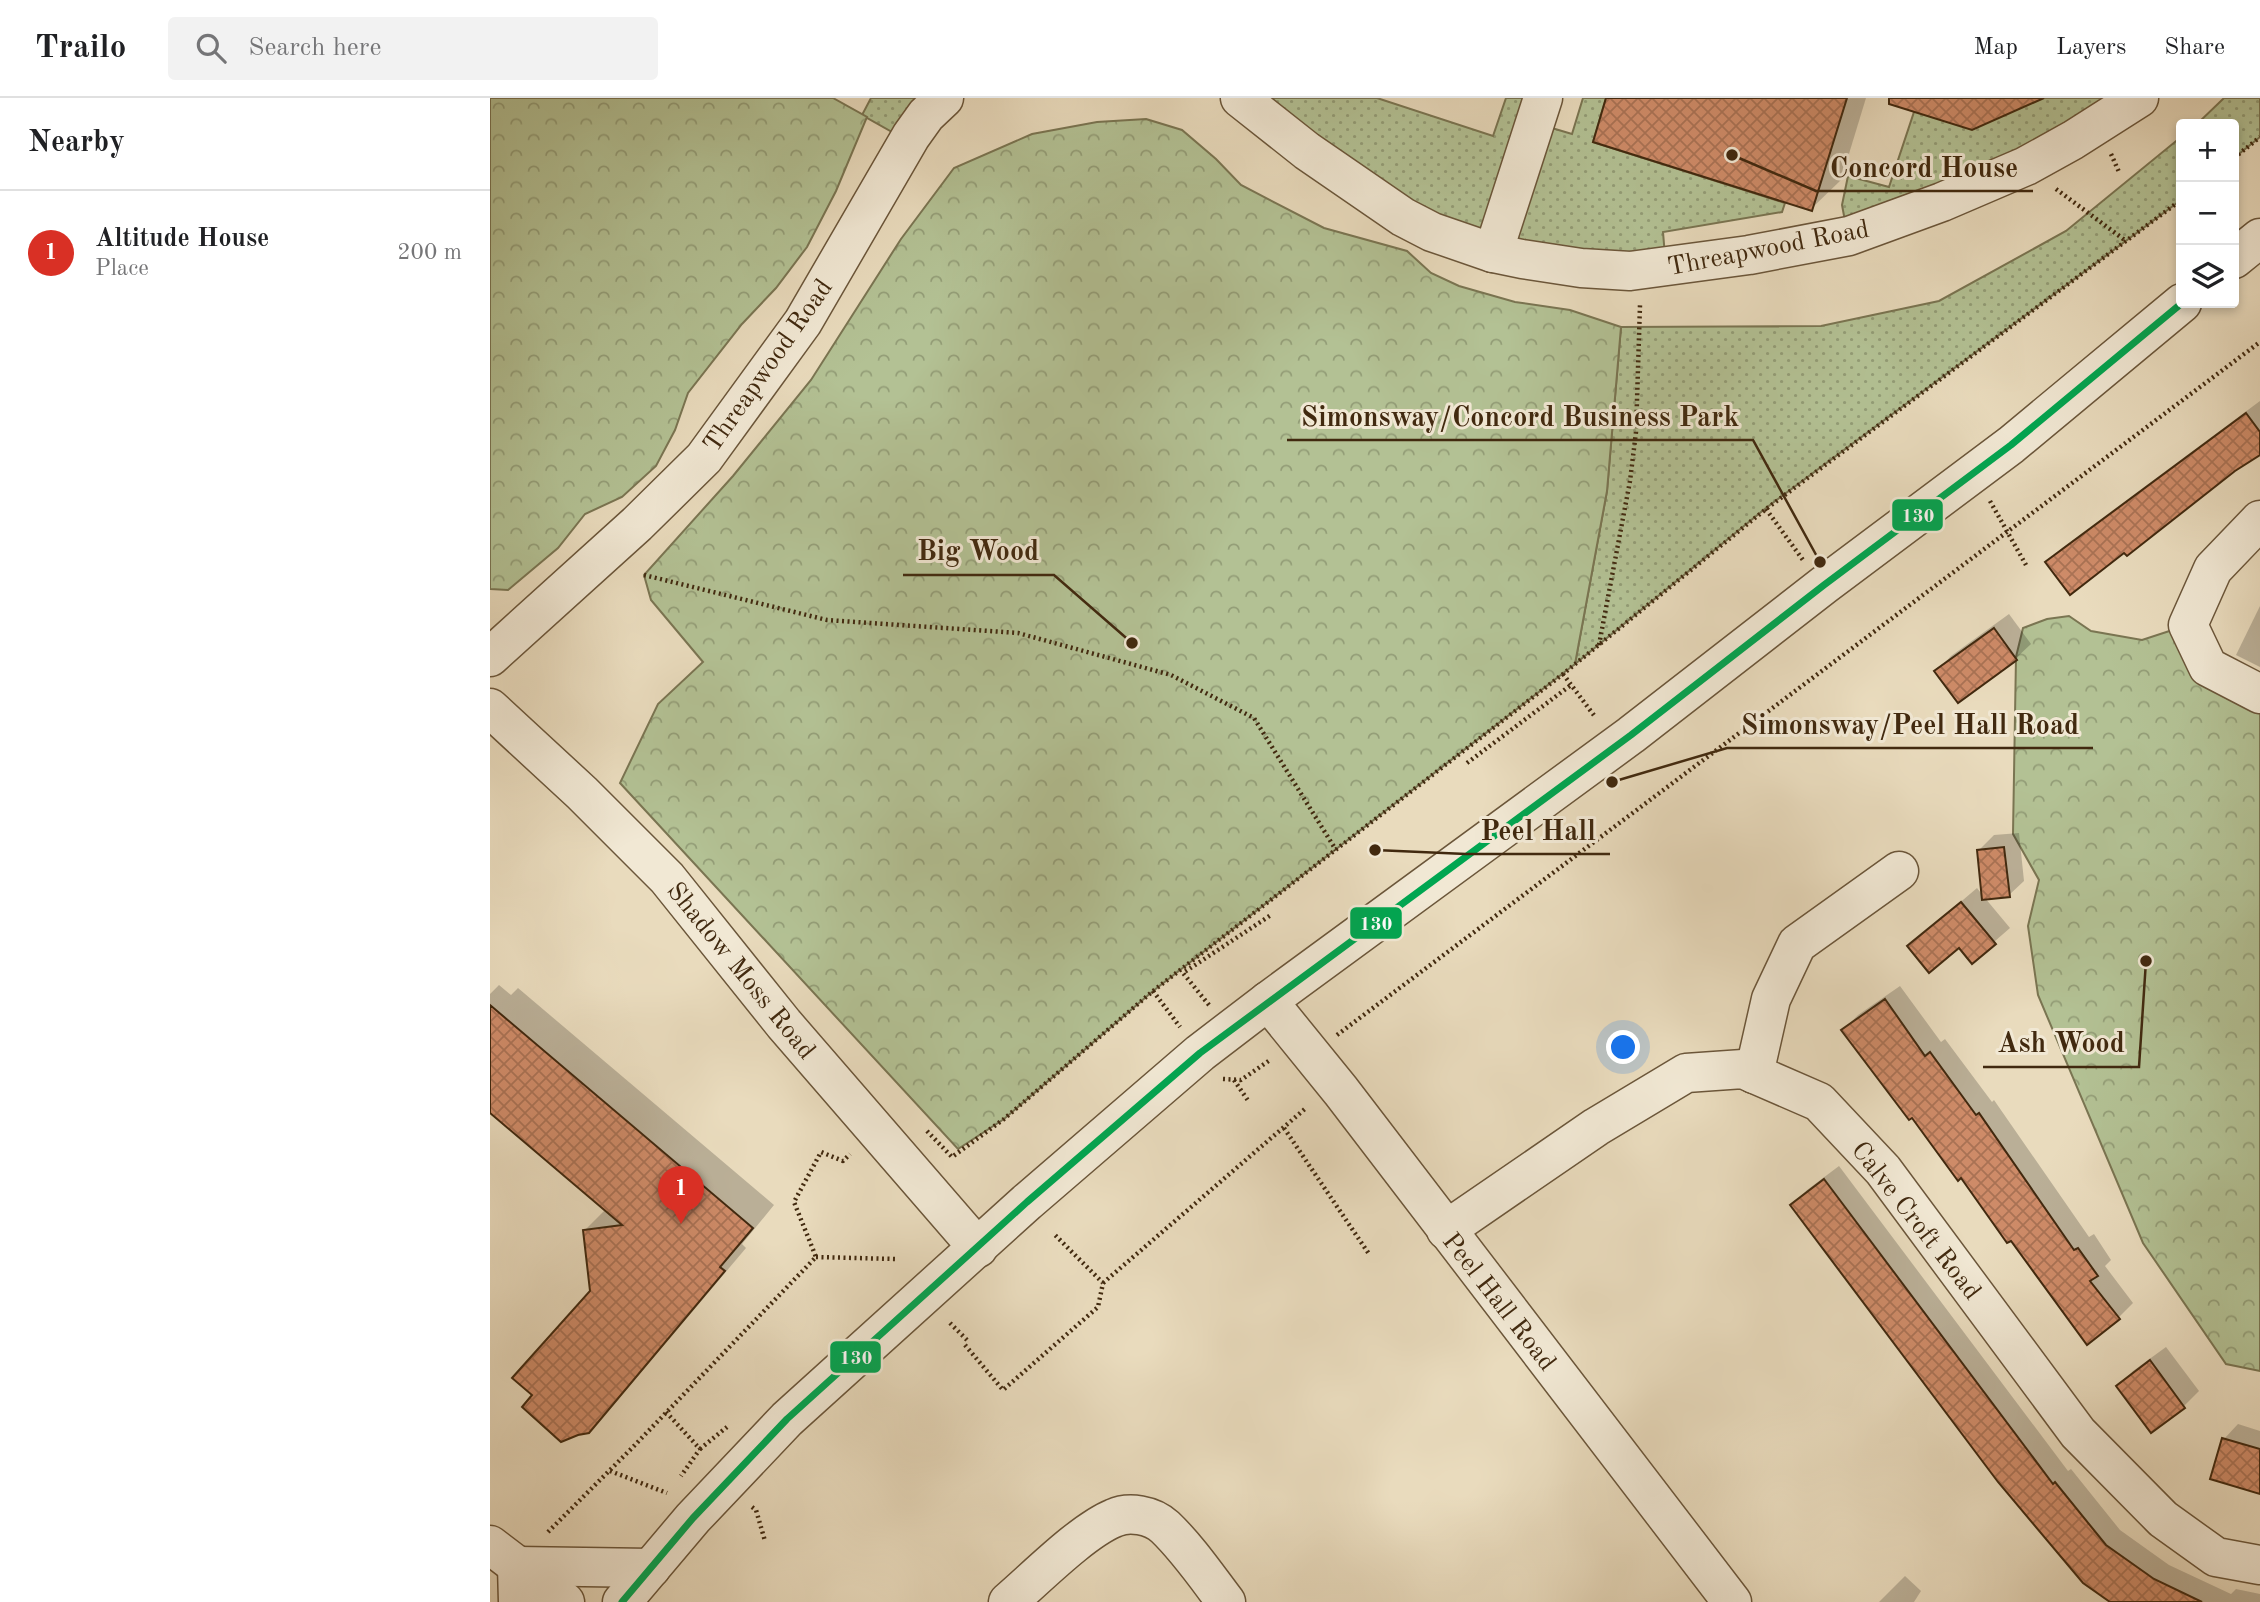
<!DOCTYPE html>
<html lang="en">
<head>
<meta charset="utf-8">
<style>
	:root { --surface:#fff; --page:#f2f2f2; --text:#202124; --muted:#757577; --line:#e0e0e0; --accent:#d93025 }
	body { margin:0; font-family:"Old Standard TT",serif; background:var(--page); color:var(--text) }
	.controls { position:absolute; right:21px; top:21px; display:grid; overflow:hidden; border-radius:7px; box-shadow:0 4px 10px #0003 }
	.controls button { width:63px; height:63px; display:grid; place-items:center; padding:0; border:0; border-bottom:2px solid var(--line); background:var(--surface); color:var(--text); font:35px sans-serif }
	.you { position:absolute; left:1134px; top:950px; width:24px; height:24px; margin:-18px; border:5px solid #fff; border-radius:50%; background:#1a73e8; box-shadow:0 0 0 10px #1a73e833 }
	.badge { display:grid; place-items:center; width:46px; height:46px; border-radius:50%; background:var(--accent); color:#fff; font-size:23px; font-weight:700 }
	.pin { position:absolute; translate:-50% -58px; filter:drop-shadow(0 2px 4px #0008) }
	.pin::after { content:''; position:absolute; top:37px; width:24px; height:21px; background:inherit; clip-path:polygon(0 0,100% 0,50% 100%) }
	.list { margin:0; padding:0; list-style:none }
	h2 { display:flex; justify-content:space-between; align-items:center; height:91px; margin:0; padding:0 28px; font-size:30px }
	h2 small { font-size:23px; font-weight:400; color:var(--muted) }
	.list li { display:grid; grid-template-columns:46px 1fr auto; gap:21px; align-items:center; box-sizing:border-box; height:126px; padding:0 28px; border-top:2px solid var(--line) }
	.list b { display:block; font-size:26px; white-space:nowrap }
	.list p { margin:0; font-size:23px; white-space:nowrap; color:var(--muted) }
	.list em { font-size:23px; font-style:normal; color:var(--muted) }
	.icon { flex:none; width:38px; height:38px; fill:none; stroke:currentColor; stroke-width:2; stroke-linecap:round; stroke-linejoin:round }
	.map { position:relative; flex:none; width:1770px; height:1504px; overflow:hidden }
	header { display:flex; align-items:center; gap:42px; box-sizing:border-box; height:98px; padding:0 35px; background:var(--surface); border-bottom:2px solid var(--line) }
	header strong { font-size:33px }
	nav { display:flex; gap:38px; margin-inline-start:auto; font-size:24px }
	.search { width:490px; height:63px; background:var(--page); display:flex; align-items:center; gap:18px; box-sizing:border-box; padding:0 24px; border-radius:7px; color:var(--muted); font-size:26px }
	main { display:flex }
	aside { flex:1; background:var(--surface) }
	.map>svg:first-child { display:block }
	.grass { fill:url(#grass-dots); stroke:#7a7552; stroke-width:2 }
	.forest { fill:url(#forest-crowns); stroke:#7a7552; stroke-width:2 }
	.shadow { fill:#0003 }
	.building { fill:url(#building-cross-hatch); stroke:#41290f; stroke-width:2 }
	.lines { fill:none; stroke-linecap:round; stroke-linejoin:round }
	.minor-casing { stroke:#6b563a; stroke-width:41 }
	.path { stroke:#41290f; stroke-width:4.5; stroke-dasharray:2 3.5; stroke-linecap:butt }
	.minor { stroke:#f1e8d4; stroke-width:38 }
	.bus-1-casing { stroke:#f1e8d4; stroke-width:12 }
	.bus-1 { stroke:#00a651; stroke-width:7 }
	.labels { text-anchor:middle; stroke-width:6; stroke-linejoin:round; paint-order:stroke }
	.street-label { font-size:26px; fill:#41290f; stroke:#f1e8d4 }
	.leader { fill:none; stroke:#41290f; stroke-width:2.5 }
	.callout-dot { fill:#41290f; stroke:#f1e8d4; stroke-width:2.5 }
	.callout-label { font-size:28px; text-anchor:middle; font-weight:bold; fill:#41290f; stroke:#f1e8d4; stroke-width:6; stroke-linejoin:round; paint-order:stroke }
	.line-badge { stroke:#f1e8d4; stroke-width:2.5 }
	.badge-label { font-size:19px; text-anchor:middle; font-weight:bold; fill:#fff }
</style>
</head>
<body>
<header>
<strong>Trailo</strong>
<div class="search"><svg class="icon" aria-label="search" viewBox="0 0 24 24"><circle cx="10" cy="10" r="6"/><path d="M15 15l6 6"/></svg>Search here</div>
<nav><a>Map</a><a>Layers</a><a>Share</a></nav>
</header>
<main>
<aside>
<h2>Nearby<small></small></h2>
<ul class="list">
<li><span class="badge">1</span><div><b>Altitude House</b><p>Place</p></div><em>200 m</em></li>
</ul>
</aside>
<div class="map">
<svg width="1770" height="1504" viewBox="0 0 1770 1504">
	<defs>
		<pattern id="grass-dots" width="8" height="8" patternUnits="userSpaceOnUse" patternTransform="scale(1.75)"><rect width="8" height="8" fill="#b3c194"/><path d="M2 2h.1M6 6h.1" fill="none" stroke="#939d77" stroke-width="1.8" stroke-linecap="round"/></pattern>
		<pattern id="forest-crowns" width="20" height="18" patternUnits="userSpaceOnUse" patternTransform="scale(1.75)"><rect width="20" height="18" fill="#b3c194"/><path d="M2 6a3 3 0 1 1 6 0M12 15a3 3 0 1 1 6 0" fill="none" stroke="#939d77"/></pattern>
		<pattern id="building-cross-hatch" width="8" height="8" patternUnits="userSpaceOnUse" patternTransform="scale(1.75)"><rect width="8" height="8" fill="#ce8b68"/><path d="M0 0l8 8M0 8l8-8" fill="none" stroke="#a97254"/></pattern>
	</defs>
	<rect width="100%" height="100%" fill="#e9dbbd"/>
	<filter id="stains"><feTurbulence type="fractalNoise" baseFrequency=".00286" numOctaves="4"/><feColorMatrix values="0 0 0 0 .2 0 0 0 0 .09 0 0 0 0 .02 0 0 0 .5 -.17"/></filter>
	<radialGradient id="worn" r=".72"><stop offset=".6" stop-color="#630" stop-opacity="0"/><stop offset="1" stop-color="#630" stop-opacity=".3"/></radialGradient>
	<g class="grass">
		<polygon points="381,0 454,0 418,43 372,17"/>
		<polygon points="750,0 887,0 1003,38 1016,0 1053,0 1045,25 1082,36 1093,0 1116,0 1103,44 1295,105 1292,114 1173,134 1176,170 1003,155"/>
		<polygon points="1545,0 1649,0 1631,12 1355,123 1352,107 1358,78 1399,89 1424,14"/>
		<polygon points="1734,0 1770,0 1770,39 1744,60 1744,26 1707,26"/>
		<polygon points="1691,39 1691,102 1276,410 1085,566 1117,393 1131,229 1331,228 1449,203 1576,133"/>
	</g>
	<g class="forest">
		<polygon points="0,0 343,0 377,19 346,93 317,149 286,190 252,226 198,295 185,332 166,368 132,399 95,416 68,450 18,492 0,491"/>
		<polygon points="656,21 692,32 726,61 751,87 834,130 917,153 941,175 969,188 1025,204 1080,212 1131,229 1117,393 1085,566 663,893 514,1021 468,1051 130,685 168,606 213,564 161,502 154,477 243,378 321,282 411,141 464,70 542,36 607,24"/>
		<polygon points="1579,518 1601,533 1652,542 1698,527 1770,596 1770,1273 1736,1266 1653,1145 1548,897 1538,828 1549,782 1523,736 1526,559 1533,530 1557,521"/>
	</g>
	<g class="shadow">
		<polygon points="1118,0 1376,0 1351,82 1321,111"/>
		<polygon points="1770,303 1770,354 1635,452 1558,465 1572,450"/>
		<polygon points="1770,508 1770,569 1746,557"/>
		<polygon points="1519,516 1541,546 1526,560 1447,573 1461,558"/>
		<polygon points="1529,735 1534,783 1519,797 1495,800 1520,830 1482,863 1469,847 1419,848 1487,790 1494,799 1489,752 1504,737"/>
		<polygon points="9,887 21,897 28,890 284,1107 252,1146 256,1150 121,1310 98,1333 44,1297 102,1194 94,1133 116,1111 0,1013 0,896"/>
		<polygon points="1410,888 1451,944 1455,941 1502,1004 1504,1002 1599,1139 1604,1136 1621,1162 1615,1168 1643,1205 1628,1220 1472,1078 1353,932 1368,917"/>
		<polygon points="1349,1068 1578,1373 1581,1371 1630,1432 1679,1467 1741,1496 1746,1491 1770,1496 1770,1504 1623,1504 1302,1107 1317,1092"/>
		<polygon points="1676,1249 1709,1293 1694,1308 1662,1332 1629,1288 1643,1273"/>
		<polygon points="1748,1326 1770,1333 1770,1394 1734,1341"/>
		<polygon points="1415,1478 1431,1493 1424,1504 1389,1504"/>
	</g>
	<g class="building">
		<polygon points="1116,0 1357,0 1322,113 1103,44"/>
		<polygon points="1399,0 1554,0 1482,32 1399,6"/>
		<polygon points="1756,315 1770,334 1770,357 1745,373 1637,458 1634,455 1580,497 1555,464"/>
		<polygon points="1504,530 1527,562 1468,605 1444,573"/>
		<polygon points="1514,749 1520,799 1492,802 1487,752"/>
		<polygon points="1471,804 1506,846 1482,866 1469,850 1439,875 1417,848"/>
		<polygon points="1395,901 1435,958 1440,954 1486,1017 1489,1015 1584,1152 1588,1150 1608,1178 1600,1183 1630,1221 1597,1247 1521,1143 1517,1145 1471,1080 1468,1083 1422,1020 1419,1022 1351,932"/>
		<polygon points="0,907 263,1130 230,1169 235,1173 99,1335 88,1337 71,1344 32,1309 42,1297 22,1280 100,1193 93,1132 132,1127 0,1015"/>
		<polygon points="1334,1081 1563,1386 1565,1384 1616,1447 1664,1481 1712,1504 1620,1504 1593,1485 1508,1384 1300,1107"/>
		<polygon points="1660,1262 1695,1310 1661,1335 1626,1288"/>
		<polygon points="1732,1340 1770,1351 1770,1396 1720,1381"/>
	</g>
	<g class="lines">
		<g class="minor-casing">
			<g id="minor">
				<polyline points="750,0 817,53 913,119 942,134 1003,155 1032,161 1091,170 1140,173 1259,157 1359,138 1452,104 1536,68 1583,42 1649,0"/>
				<polyline points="1003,155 1053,0"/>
				<polyline points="1744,161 1770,140"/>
				<polyline points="1770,422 1723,471 1698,527 1718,569 1770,596"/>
				<polyline points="0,559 147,426 214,360 313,224 421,38 436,17 454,0"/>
				<polyline points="0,610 92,695 177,780 294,926 488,1150"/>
				<polyline points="778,903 851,993 1242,1504"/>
				<polyline points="1264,976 1281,901 1307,846 1409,773"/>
				<polyline points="956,1132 1106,1029 1196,975 1253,971 1329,1004 1393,1072 1588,1335 1673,1421 1726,1459 1770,1467"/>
				<polyline points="0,1447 75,1504"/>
				<polyline points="28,1504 27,1468 161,1470"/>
				<polyline points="132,1504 203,1420 297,1321 537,1104 710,955 778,903 1141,637 1334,487 1521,347 1692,205"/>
				<path d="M518,1504C546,1480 592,1433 624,1420C639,1413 662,1417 675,1429C698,1451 717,1479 736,1504"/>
			</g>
		</g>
		<g class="path">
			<polyline points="1621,56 1629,74"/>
			<polyline points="1744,60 1770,39"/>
			<polyline points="1566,91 1636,143"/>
			<polyline points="1500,403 1536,467"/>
			<polyline points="1276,411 1313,462"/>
			<polyline points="154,477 337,522 528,535 681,577 764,620 846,752"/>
			<polyline points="1109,547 1140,383 1146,334 1150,207"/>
			<polyline points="1073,576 1106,620"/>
			<polyline points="977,665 1081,587"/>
			<polyline points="663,893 690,929"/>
			<polyline points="719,907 693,875 781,817"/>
			<polyline points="847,937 1770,244"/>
			<polyline points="733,981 751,982 780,962"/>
			<polyline points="744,982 759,1004"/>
			<polyline points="794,1030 879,1156"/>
			<polyline points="437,1033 462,1059 514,1021 663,893 1073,576 1276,411 1691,102"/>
			<polyline points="326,1159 405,1161"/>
			<polyline points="613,1185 816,1010"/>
			<polyline points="460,1225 479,1244"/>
			<polyline points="475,1247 513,1292 608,1209 613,1185 564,1136"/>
			<polyline points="176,1314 210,1351 191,1378"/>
			<polyline points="210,1351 237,1329"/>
			<polyline points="120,1373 177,1395"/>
			<polyline points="262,1409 266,1412 275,1443"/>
			<polyline points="58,1434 143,1349 326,1159 304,1104 331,1054 353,1063 360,1056"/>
		</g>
		<use href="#minor" class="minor"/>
		<g class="bus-1-casing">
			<polyline id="bus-1" points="132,1504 203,1420 297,1321 537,1104 710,955 1141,637 1334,487 1521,347 1692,205"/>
		</g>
		<use href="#bus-1" class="bus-1"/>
	</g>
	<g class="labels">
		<g class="street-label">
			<text transform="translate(1278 149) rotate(-11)" y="9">Threapwood Road</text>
			<text transform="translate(277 267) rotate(-55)" y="9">Threapwood Road</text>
			<text transform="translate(252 872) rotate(51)" y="9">Shadow Moss Road</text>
			<text transform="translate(1427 1122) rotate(52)" y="9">Calve Croft Road</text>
			<text transform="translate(1010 1203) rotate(52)" y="9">Peel Hall Road</text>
		</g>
	</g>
	<path class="leader" d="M1242 57L1326 93H1543M1330 464L1263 342H797M642 545L564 477H413M1122 684L1237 650H1603M885 752L976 756H1120M1656 863L1649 969H1493"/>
	<g class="callout-dot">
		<circle cx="1242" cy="57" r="7"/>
		<circle cx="1330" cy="464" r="7"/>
		<circle cx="642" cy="545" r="7"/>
		<circle cx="1122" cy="684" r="7"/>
		<circle cx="885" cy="752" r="7"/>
		<circle cx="1656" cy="863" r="7"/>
	</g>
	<g class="callout-label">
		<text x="1434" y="79">Concord House</text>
		<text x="1030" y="328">Simonsway/Concord Business Park</text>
		<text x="488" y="462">Big Wood</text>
		<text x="1420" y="636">Simonsway/Peel Hall Road</text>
		<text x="1048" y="742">Peel Hall</text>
		<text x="1571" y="954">Ash Wood</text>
	</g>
	<g class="line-badge">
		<rect x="1401" y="400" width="53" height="34" rx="7" fill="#00a651"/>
		<rect x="859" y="808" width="54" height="34" rx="7" fill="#00a651"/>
		<rect x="339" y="1242" width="53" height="34" rx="7" fill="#00a651"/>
	</g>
	<g class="badge-label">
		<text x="1428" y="424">130</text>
		<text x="886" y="832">130</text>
		<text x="366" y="1266">130</text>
	</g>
	<rect width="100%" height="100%" filter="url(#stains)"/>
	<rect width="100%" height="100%" fill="url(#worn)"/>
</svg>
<div class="controls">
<button>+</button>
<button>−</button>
<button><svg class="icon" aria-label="layers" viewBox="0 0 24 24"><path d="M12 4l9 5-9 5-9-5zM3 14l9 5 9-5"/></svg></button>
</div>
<div class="you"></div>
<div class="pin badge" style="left:191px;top:1126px">1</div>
</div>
</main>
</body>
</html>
